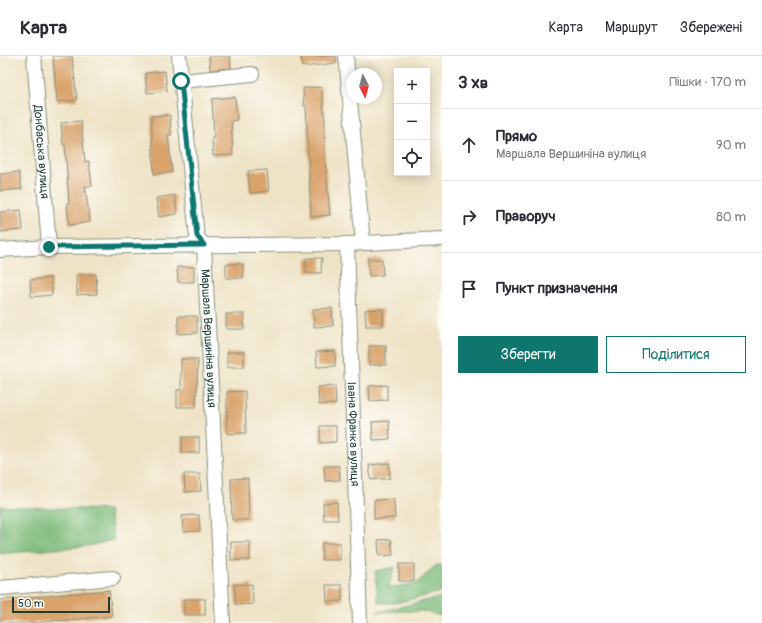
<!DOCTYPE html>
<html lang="uk">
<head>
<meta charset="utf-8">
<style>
	:root { --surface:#fff; --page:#f2f2f3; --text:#2b2b33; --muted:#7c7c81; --line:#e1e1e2; --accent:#0f766e }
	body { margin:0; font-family:Pangolin,sans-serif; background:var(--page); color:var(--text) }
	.controls { position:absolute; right:12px; top:12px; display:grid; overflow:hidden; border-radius:0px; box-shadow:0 2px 10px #0003 }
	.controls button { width:36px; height:36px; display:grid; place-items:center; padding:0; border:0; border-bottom:1px solid var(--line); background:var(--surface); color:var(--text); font:20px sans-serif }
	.compass { position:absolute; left:346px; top:12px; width:36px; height:36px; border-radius:50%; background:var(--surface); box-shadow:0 2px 10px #0003; rotate:174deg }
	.scale { position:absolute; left:12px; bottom:10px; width:98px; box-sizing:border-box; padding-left:4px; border:2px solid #1f3d34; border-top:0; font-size:11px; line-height:14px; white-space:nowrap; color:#1f3d34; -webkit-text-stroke:3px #fdfcf7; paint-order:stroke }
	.stop { position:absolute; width:12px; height:12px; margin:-9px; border:3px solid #0f766e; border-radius:50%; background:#fff }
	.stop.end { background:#0f766e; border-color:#fff; box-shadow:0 1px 4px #0008 }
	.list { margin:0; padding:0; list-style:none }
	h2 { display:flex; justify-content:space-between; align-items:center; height:52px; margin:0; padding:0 16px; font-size:17px }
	h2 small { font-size:13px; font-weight:400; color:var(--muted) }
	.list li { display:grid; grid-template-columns:26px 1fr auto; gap:12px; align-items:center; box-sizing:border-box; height:72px; padding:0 16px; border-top:1px solid var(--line) }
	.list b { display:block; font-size:15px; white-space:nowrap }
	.list p { margin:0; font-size:13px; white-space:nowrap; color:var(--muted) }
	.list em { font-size:13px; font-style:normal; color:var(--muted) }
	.actions { display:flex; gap:8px; padding:12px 16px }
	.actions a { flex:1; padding:9px 0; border:1px solid var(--accent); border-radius:0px; text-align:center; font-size:14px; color:var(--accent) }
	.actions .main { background:var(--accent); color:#fff }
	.icon { flex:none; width:22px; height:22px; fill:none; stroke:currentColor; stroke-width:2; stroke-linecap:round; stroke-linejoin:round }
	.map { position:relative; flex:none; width:442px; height:567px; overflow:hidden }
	header { display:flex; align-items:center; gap:24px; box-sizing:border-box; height:56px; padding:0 20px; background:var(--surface); border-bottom:1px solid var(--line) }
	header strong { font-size:19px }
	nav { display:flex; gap:22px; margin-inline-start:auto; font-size:14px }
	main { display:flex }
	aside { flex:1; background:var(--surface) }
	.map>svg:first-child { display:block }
	.forest { fill:#7fbc7b; stroke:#4f7c58 }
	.building { fill:#d9a36b }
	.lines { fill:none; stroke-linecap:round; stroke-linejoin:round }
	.minor-casing { stroke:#87907d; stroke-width:16 }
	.minor { stroke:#fff; stroke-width:14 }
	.route { stroke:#0f766e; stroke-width:5 }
	.labels { text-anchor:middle; stroke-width:3; stroke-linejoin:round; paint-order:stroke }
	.street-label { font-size:12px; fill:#1f3d34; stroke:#fdfcf7 }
</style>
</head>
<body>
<header>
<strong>Карта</strong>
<nav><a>Карта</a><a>Маршрут</a><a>Збережені</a></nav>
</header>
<main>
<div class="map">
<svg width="442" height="567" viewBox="0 0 442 567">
	<rect width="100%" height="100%" fill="#fdfcf7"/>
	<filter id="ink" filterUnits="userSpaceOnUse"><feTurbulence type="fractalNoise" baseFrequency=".025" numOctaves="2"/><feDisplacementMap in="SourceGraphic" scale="8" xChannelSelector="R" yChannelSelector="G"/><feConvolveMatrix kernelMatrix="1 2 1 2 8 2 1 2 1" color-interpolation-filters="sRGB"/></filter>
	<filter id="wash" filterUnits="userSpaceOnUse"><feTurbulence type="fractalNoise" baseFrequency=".012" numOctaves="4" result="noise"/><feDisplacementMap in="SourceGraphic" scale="16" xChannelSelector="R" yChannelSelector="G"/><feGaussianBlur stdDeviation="0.9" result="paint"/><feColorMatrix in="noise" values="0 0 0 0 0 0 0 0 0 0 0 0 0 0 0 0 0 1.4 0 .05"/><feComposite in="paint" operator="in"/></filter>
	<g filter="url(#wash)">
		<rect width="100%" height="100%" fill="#efe3c6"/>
		<g class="forest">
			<polygon points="0,450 109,454 114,484 88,490 0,498"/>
			<polygon points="436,509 442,509 442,536 395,547 378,547 375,515 395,511 388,532 417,527"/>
			<polygon points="442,541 442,560 421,555 377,556"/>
		</g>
		<g id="blocks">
			<g class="building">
				<polygon points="53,0 72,0 77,44 57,46"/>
				<polygon points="209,0 230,0 231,12 210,14"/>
				<polygon points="301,0 336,0 336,7 302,11"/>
				<polygon points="165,15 167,35 147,37 145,17"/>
				<polygon points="321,31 325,64 325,103 330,159 311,161 306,50 304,50 303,32"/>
				<polygon points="235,41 237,64 231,65 233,99 213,100 212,82 214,82 212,43"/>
				<polygon points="170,59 171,79 168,79 172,116 154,118 151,60"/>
				<polygon points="81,65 85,106 89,105 92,130 85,130 90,166 69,169 67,147 69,147 65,89 63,89 61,67"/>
				<polygon points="267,114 269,135 250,137 248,115"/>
				<polygon points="19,116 22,133 0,135 0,118"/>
				<polygon points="175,139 177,158 159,161 156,142"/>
				<polygon points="21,154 23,174 0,176 0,156"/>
				<polygon points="306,202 322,202 321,217 306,217"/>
				<polygon points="368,203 382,203 383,219 369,220"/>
				<rect x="226" y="208" width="17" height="14"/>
				<polygon points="177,211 194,211 194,226 178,226"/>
				<polygon points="96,218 97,238 77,239 76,219"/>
				<polygon points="51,222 52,239 31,241 30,224"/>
				<polygon points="332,252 333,270 314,271 313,253"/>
				<polygon points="383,253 383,270 366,270 365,254"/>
				<rect x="226" y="258" width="18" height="15"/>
				<polygon points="178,260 197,260 197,277 178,278"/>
				<rect x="369" y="290" width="17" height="19"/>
				<polygon points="335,295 335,310 317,311 316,296"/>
				<rect x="227" y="296" width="17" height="15"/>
				<polygon points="181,303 198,303 196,351 177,351 177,334 181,334"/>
				<polygon points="387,329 387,344 370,345 369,330"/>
				<polygon points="335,330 336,348 319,349 318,331"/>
				<polygon points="245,335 246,377 227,378 227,336"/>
				<polygon points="389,365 390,383 373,384 372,366"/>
				<polygon points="320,370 336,370 336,386 320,387"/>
				<rect x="182" y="381" width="17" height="16"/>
				<polygon points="389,407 390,422 371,424 369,409"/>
				<polygon points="324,410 339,410 340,424 325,425"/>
				<polygon points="184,418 200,418 201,435 185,436"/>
				<polygon points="248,422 249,464 232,464 231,423"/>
				<polygon points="394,443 395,462 374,463 374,444"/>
				<polygon points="337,446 338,464 324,464 323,447"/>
				<polygon points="199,459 200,475 183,476 182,460"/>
				<polygon points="391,483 393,499 379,500 378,484"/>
				<rect x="231" y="486" width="19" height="18"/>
				<rect x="322" y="487" width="18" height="17"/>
				<rect x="399" y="508" width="15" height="17"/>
				<polygon points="252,528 253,548 236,549 234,529"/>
				<polygon points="326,529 342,529 342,545 327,546"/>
				<polygon points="109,534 112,560 31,567 0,567 0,544"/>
				<rect x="184" y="543" width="21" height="16"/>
			</g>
		</g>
	</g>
	<g filter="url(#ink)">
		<use href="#blocks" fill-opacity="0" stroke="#87907d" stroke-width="1"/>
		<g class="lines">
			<g class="minor-casing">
				<g id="minor">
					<path id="s1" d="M34,0L49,191"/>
					<path id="s2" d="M179,0L197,181L204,189L223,567"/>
					<polyline points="346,0 363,187"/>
					<polyline points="181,25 252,18"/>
					<path id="s3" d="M347,188L360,567"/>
					<polyline points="0,194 49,191 347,188 442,183"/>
					<polyline points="0,532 113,522"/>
				</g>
			</g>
			<use href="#minor" class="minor"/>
		</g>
	</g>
	<g class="lines" filter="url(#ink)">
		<polyline class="route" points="49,191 204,189 197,180 181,25"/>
	</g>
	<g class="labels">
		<g class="street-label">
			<text dy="4" stroke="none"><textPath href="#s1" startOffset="96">Донбаська вулиця</textPath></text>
			<text dy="4" stroke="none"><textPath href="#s2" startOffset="286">Маршала Вершиніна вулиця</textPath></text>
			<text dy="4" stroke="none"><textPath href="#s3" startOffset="190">Івана Франка вулиця</textPath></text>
		</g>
	</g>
</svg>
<div class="controls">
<button>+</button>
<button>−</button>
<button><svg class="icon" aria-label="locate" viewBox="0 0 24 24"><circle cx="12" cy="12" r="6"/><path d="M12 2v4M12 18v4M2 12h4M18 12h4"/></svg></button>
</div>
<svg class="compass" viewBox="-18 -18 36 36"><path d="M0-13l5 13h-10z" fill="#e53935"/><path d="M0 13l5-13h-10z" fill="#7c7c81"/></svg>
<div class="scale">50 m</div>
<div class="stop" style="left:181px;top:25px"></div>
<div class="stop end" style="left:49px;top:191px"></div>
</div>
<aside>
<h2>3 хв<small>Пішки · 170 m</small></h2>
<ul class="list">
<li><svg class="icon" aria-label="ahead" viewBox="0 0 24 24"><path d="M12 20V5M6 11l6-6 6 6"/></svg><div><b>Прямо</b><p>Маршала Вершиніна вулиця</p></div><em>90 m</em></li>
<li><svg class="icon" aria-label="right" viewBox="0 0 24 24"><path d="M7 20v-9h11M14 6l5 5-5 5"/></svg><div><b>Праворуч</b></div><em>80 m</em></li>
<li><svg class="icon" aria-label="arrive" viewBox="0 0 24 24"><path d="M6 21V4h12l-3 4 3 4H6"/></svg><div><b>Пункт призначення</b></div></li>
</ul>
<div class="actions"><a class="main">Зберегти</a><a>Поділитися</a></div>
</aside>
</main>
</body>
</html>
